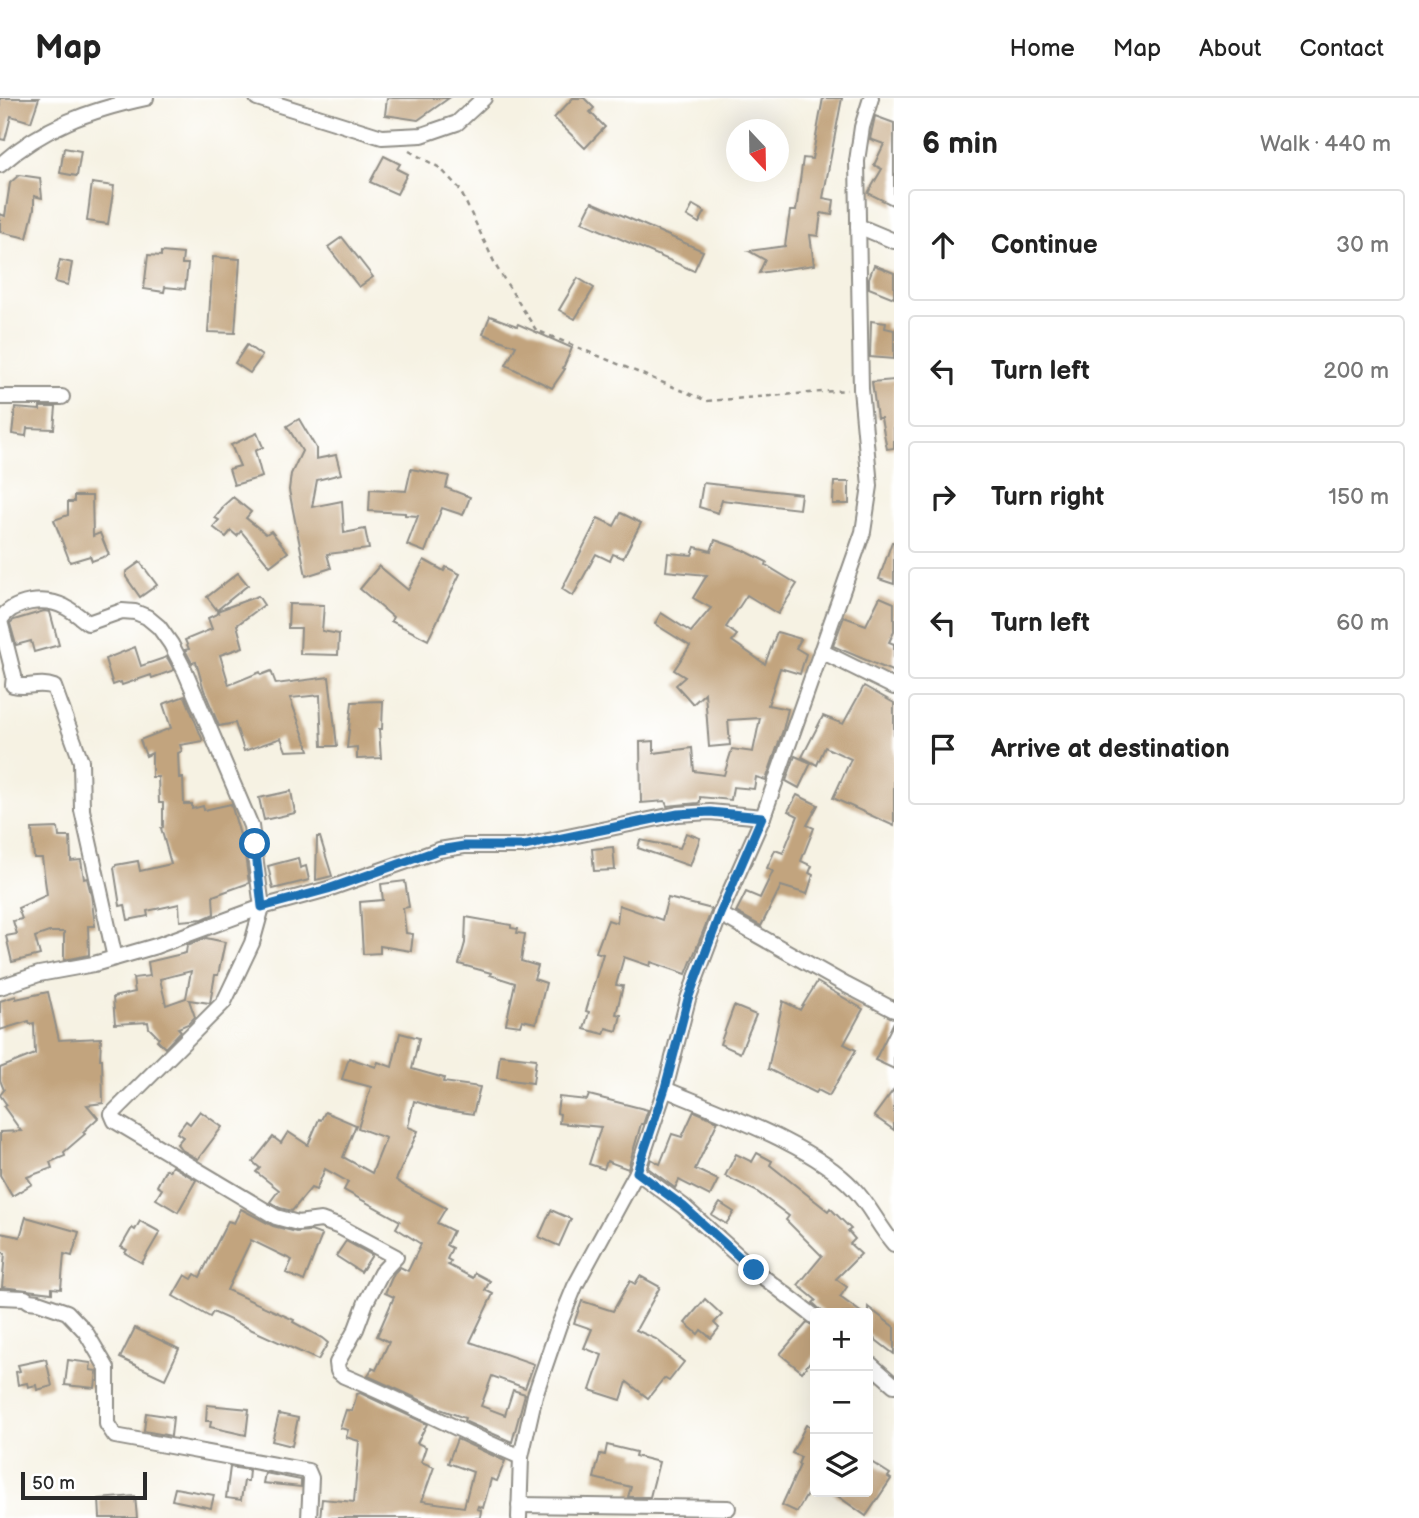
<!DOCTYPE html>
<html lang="en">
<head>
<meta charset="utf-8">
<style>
	:root { --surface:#fff; --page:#f2f2f2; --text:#222; --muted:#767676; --line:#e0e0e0 }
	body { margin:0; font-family:"Balsamiq Sans",sans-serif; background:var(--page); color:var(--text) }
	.controls { position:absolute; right:21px; bottom:21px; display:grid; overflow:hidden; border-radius:7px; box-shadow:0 7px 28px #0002 }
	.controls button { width:63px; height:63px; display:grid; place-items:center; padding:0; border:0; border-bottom:2px solid var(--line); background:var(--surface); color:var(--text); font:35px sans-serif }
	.compass { position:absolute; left:726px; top:21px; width:63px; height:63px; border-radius:50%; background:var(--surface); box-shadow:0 7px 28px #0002; rotate:158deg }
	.scale { position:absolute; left:21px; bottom:18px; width:126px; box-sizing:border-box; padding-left:7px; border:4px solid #2b2b2b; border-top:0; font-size:19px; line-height:24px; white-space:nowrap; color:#2b2b2b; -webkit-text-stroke:5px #fff; paint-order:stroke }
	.stop { position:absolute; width:21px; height:21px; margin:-16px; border:5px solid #1f6fb2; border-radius:50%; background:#fff }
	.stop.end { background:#1f6fb2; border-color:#fff; box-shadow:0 2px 7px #0008 }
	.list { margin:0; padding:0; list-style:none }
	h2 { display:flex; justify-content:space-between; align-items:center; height:91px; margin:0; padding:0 28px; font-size:30px }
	h2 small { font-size:23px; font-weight:400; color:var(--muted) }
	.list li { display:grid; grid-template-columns:46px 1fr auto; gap:21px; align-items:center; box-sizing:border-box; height:112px; margin:0 14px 14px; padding:0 14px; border:2px solid var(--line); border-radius:7px }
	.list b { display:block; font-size:26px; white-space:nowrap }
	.list em { font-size:23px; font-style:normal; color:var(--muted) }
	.icon { flex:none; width:38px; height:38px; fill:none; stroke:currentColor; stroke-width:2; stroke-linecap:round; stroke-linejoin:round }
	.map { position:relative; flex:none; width:894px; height:1420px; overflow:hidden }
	header { display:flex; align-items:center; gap:42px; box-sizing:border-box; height:98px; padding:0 35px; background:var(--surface); border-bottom:2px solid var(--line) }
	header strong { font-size:33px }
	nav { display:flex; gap:38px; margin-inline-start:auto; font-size:24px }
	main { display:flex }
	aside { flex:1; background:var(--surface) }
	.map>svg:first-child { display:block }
	.building { fill:#c2a47e; fill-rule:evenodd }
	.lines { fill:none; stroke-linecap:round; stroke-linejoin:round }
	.minor-casing { stroke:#908e87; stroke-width:18 }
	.path { stroke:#908e87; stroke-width:2.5; stroke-dasharray:5 5; stroke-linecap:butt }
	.minor { stroke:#fff; stroke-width:14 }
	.route { stroke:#1f6fb2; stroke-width:9 }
</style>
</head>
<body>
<header>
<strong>Map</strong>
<nav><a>Home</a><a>Map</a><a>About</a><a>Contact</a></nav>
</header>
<main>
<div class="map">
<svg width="894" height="1420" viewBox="0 0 894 1420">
	<rect width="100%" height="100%" fill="#fff"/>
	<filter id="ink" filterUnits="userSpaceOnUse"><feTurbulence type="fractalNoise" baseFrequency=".0143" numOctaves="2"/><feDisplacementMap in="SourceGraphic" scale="14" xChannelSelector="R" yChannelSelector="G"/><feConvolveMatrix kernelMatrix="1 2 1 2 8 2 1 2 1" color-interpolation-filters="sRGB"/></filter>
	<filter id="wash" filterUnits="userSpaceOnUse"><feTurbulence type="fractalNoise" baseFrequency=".00686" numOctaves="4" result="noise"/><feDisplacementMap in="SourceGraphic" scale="28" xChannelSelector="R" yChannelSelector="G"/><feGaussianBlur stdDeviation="1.57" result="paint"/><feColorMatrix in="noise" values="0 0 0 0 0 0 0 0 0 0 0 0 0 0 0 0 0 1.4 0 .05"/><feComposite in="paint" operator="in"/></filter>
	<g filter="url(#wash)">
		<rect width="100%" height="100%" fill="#f6f2e3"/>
		<g id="blocks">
			<g class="building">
				<polygon points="0,0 39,0 31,24 11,18 5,42 0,41"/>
				<polygon points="387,0 449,0 418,22 385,17"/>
				<polygon points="573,0 584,0 594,10 590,14 605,29 585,50 554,20"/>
				<polygon points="823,0 842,0 823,100 834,102 832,117 821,115 818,138 810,137 814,167 759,175 765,162 749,153 785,148 790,113 796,113 803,60 812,61"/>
				<polygon points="875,18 894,25 894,108 868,95 882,71 874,67 884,46 870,41"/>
				<polygon points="64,50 81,53 77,78 60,75"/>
				<polygon points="384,58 400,66 397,71 407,76 397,96 370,84"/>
				<polygon points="19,77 40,80 42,100 34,98 34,111 27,140 0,134 0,116 5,118 10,85"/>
				<polygon points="92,85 114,88 108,126 87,123"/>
				<polygon points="592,104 703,153 694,173 582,124"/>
				<polygon points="693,107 705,114 699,125 687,118"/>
				<polygon points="342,139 373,179 359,189 328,149"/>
				<polygon points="161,154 183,156 182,166 188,166 185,191 165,189 164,194 144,191 148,157 161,158"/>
				<polygon points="213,159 240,161 235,235 208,234"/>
				<polygon points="60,162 72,165 68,187 55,184"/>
				<polygon points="874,167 894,175 894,200 869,190 869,180"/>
				<polygon points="578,180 594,190 575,221 559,212"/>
				<polygon points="490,218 517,228 518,226 572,250 563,270 565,271 552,290 506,267 516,248 483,236"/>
				<polygon points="871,223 886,225 885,230 894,232 894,261 870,259"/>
				<polygon points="247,247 262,258 250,275 235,265"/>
				<polygon points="894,282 894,350 887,351 881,320 877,320 872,284"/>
				<polygon points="40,309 56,309 54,331 27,330 26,338 12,336 15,310 40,312"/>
				<polygon points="299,321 316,350 316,361 336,357 341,376 317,382 312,409 342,403 344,435 365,431 369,451 327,456 331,470 306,478 289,392 291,376 302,353 287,328"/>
				<polygon points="257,335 263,349 255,353 262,379 234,387 229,371 240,368 231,347"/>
				<polygon points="411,371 449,378 446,390 470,399 463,417 442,410 425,454 407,447 418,418 405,417 405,415 369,413 370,391 406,393"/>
				<polygon points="834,384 849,384 849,406 833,406"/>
				<polygon points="703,385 801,396 799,411 722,402 718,415 699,409"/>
				<polygon points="74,398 92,398 93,438 100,435 109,457 92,463 90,458 70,464 54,422 68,417 68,404 74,404"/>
				<polygon points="233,399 251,414 246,420 266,436 271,433 288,454 270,468 241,433 237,438 231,433 226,439 213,429 219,422 215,420 223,410 222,409"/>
				<polygon points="621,415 641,425 623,460 613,456 610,463 596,456 573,498 562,491 598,420 614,428"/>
				<polygon points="715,442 743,452 767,464 766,467 797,486 778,516 747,497 726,529 737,537 732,543 765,566 777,534 801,541 796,550 806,556 800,576 780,570 768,607 788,611 783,632 766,682 756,679 754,691 733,689 731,702 700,699 700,704 698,705 667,708 665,703 641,705 640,644 654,643 654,655 692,650 694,673 724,677 732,651 753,654 760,620 728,622 730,647 709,649 705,595 693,606 676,587 685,579 674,572 690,548 655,526 661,515 691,534 711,510 693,500 707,477 666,473 668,455 692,457 695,449 711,453"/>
				<polygon points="892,444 894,444 894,486 879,481"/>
				<polygon points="424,462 444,473 446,469 460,476 428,542 391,523 393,519 360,491 379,468 408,492"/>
				<polygon points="140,464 157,487 140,499 126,479 126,474"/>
				<polygon points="238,475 248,487 217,512 207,499"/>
				<polygon points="258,498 264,507 237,527 243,549 220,557 229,587 260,574 261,577 271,573 276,586 329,579 337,648 322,648 320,597 290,600 309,652 286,653 281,640 244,653 235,625 219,628 204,592 196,564 192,565 185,552 189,551 185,542 212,531 208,520 219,515 217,513"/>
				<polygon points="880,499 894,505 894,534 889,544 894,546 894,574 833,548 844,519 866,527"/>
				<polygon points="289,506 324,507 322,533 339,536 338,557 300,556 301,530 288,530"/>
				<polygon points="44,513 50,514 59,547 34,554 31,543 16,547 10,525 14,522"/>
				<polygon points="135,549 141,568 167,559 174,572 152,580 151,577 122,587 121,584 113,587 105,561"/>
				<polygon points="864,588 894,605 894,728 833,700 851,661 825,649 817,667 802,659 823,618 843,626"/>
				<polygon points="185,598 203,643 180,647 182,653 178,655 179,680 183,680 184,706 192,706 192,711 203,708 204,712 231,706 240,737 242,736 249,785 213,798 214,816 203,821 180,823 179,806 147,813 148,818 128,822 125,807 120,808 114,770 116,767 138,763 140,773 171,766 161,730 163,729 163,705 159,705 158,679 152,679 152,655 146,658 140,642 171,630 163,606"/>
				<polygon points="383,603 382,631 379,631 381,660 357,661 357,649 347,650 352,604"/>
				<polygon points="795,658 811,665 799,690 786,683"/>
				<polygon points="291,693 295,715 264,722 259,700"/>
				<polygon points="797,697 818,707 807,727 814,730 801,763 812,768 809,775 813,777 807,796 781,788 761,828 736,814 746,794 760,800 773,773 767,770 775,752 783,755 798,718 788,713"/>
				<polygon points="58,730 59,739 70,739 71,763 81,762 84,781 87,780 91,796 95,828 88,828 89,857 64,862 64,834 49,834 35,839 40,857 12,864 6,838 17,836 13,823 22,821 18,810 47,797 42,760 34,760 32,731"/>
				<polygon points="686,735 700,740 690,768 638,750 640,742 680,750"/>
				<polygon points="317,739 320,739 332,778 316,782"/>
				<polygon points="613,749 615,772 594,773 592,751"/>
				<polygon points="298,760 300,770 306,768 309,782 273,791 268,768"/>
				<polygon points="405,783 409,809 403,810 406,835 413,836 411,853 380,848 380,855 363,856 360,804 383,802 381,786"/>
				<polygon points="668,800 712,811 686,876 651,864 650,868 624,859 616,887 623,888 616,916 621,917 617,933 606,930 604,936 584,931 589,914 586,913 603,856 596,854 608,822 617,825 619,807 662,822"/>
				<polygon points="466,819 511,827 511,830 518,831 517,835 525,836 521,863 538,868 534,881 546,885 536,925 522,922 520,928 506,926 515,885 490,877 491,875 459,866 465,845"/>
				<path d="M206,840L225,844L218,877H215L210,905L189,902L195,919L188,926L178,930L181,933L165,950L157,942L159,940L149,930L148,924L115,926L113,899L135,894L133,880L150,878L148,864L186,855L187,847ZM191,873L186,900L166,907L160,881Z"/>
				<polygon points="817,884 863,911 844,946 856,952 829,998 818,992 816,995 768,971 783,903 800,912"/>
				<polygon points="48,894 59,942 101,940 100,961 102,961 103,1005 87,1007 98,1020 83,1034 85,1036 64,1054 65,1058 50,1064 52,1070 27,1079 32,1086 12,1098 0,1077 0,1034 21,1033 4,1009 7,1007 0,997 4,992 0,982 0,970 35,956 34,925 30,926 29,923 0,932 0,903 16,898 16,901"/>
				<polygon points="734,908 756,917 740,955 720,946"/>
				<polygon points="894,924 894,971 875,962"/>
				<polygon points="400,935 419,940 412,971 444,980 443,984 480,989 473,1016 440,1011 414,1003 408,1029 418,1033 396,1082 406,1089 446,1110 437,1125 453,1133 446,1147 452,1150 447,1161 451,1163 448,1167 473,1180 475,1175 490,1183 485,1192 493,1196 470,1244 534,1266 525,1290 492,1278 481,1308 505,1317 513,1292 525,1296 512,1344 464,1323 465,1320 440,1311 368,1278 372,1270 376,1272 389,1244 377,1238 394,1199 385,1195 394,1175 400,1169 408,1173 421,1146 396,1130 400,1123 344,1092 348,1084 325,1071 316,1092 311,1090 292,1113 280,1110 270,1104 279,1092 256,1074 260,1070 253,1064 273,1039 281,1045 288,1034 308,1047 319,1021 321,1022 325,1014 356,1027 343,1059 372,1075 386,1040 358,1030 371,989 342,981 349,960 376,969 378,964 392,969"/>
				<polygon points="500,957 536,961 533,985 497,980"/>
				<polygon points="894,991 894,1032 874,1018"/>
				<polygon points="589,997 648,1012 643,1026 641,1026 628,1071 607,1063 604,1071 589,1066 601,1029 559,1025 560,1016 557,1015 559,999 587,1002"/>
				<polygon points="200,1013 222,1029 198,1061 182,1052 177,1046 183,1039 177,1035 186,1023 190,1026"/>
				<polygon points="694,1013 718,1023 695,1071 718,1082 710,1098 679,1082 675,1090 648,1070 651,1061 660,1066 672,1036 682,1039"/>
				<polygon points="757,1055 772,1063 770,1067 828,1113 830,1110 851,1131 848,1133 855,1141 850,1146 861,1156 836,1181 847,1189 840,1199 862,1215 824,1215 813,1205 816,1202 798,1187 822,1158 786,1122 789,1118 756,1093 725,1078 736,1056 752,1064"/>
				<polygon points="172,1068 196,1082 178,1114 156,1101 162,1091 157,1088 166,1071 169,1073"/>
				<polygon points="720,1105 734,1114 726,1126 712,1117"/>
				<polygon points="241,1111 273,1128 296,1134 311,1133 322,1137 304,1183 286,1175 292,1162 251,1142 227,1192 294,1222 293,1224 322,1240 328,1245 318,1262 213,1214 210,1219 173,1198 185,1177 192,1181 195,1176 200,1179 228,1123 234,1125"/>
				<polygon points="551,1112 571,1121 559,1148 539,1139"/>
				<polygon points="26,1119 79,1134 72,1158 64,1156 61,1191 52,1190 52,1195 2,1189 5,1155 0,1154 0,1135 20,1139"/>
				<polygon points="140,1123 160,1134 142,1165 125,1155 127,1152 121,1149 132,1130 135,1132"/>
				<polygon points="346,1143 372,1157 361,1174 336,1158"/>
				<polygon points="640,1178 660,1189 636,1232 656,1241 684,1264 669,1283 664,1280 648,1300 627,1284 621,1302 590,1292 602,1257 584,1250 592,1231 574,1225 582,1203 613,1213 630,1183 635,1186"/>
				<polygon points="705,1201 722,1217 714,1225 719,1230 711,1240 701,1232 698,1236 685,1225"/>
				<polygon points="868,1209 894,1229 894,1256 868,1236"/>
				<polygon points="807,1225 815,1228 815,1257 802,1274 780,1256"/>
				<polygon points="135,1230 179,1251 165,1281 120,1260"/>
				<polygon points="46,1261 52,1288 37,1292 36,1287 28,1289 27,1285 18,1287 16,1274 20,1273 18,1267"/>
				<polygon points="68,1262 91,1265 90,1272 97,1273 95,1290 65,1287"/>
				<polygon points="360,1295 427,1326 417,1345 426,1349 421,1364 434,1369 422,1403 464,1409 473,1374 448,1365 457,1341 505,1363 497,1383 491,1381 483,1410 478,1408 477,1411 481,1412 480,1420 320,1420 322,1401 354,1404 359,1343 346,1339 348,1332 340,1330 346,1312 352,1313 357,1296"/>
				<polygon points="207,1307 249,1311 246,1337 210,1329 211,1323 206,1323"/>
				<polygon points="146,1315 173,1319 171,1338 144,1333"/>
				<polygon points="279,1316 298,1320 292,1348 272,1343"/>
				<polygon points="806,1327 815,1331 815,1383 797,1414 782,1407 800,1367 798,1366 801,1359 792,1355"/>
				<polygon points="607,1347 636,1354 635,1358 659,1364 650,1399 628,1399 631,1389 594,1380 600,1356 605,1357"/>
				<polygon points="868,1362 890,1376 888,1379 891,1381 866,1418 832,1394 868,1394"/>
				<polygon points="230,1369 249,1372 248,1383 244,1383 241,1402 226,1400"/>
				<polygon points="265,1375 301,1382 301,1389 263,1385"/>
				<polygon points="175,1390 214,1397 211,1410 172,1402"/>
				<polygon points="135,1398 137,1420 100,1420 99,1401"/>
			</g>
		</g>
	</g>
	<g filter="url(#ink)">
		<use href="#blocks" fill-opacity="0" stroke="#908e87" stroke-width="2"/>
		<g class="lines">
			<g class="minor-casing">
				<g id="minor">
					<polyline points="257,0 382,39 422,37 457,25 484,0"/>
					<path d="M0,67C43,29 90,12 146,0"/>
					<polyline points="858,128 894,143"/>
					<polyline points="0,299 62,299"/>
					<path d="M0,522C13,503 45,498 65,509C73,513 80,519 88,525L122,513L135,514L147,519L159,529L171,546L185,573L251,728L262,809L252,845L224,904L112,1016L115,1023L276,1119L298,1125L321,1122L340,1129L396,1159L381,1175L366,1204L356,1231L337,1265L338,1273L344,1278C404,1303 461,1334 521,1359"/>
					<path d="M0,523L14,578L13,587C29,591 38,583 54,589L81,663L82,712L115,860"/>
					<polyline points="821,553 894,589"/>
					<polyline points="720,816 846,887 894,912"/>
					<polyline points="0,889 39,876 94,866 156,848 262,809 328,791 439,752 464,748 524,748 678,716 710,714 763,719"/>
					<path d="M665,991C720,1015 812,1046 853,1090C869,1106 879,1129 894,1146"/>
					<polyline points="637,1074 683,1108 754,1172 815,1219"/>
					<polyline points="0,1199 25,1200 29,1203 38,1204 67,1214 85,1233 107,1270 107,1326 115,1338 308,1373 311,1380 309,1420"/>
					<polyline points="868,1264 894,1287"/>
					<polyline points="519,1407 728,1410"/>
					<polyline points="519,1420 521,1359 535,1297 559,1227 575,1188 637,1074 665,991 688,901 720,816 763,719 863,434 870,388 861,291 857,63 862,29 871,0"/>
				</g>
			</g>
			<polyline class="path" points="409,53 440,70 459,90 497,170 536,232 707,303 847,292"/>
			<use href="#minor" class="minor"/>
		</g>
	</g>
	<g class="lines" filter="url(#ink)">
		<polyline class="route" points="255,746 262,809 328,791 439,752 464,748 524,748 678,716 710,714 762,719 720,816 688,901 665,990 637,1074 683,1108 754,1172"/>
	</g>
</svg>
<div class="controls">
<button>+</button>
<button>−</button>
<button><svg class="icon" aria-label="layers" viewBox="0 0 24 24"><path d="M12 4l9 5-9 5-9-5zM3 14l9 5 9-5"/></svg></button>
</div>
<svg class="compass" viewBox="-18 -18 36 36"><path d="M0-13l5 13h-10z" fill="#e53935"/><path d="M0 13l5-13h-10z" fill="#767676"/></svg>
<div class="scale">50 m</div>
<div class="stop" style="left:255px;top:746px"></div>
<div class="stop end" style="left:754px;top:1172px"></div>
</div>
<aside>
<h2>6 min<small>Walk · 440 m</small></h2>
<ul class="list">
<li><svg class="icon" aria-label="ahead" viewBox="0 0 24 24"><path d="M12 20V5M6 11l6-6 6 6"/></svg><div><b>Continue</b></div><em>30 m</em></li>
<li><svg class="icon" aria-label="left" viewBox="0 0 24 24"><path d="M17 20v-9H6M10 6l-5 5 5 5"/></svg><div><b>Turn left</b></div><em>200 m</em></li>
<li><svg class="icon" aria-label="right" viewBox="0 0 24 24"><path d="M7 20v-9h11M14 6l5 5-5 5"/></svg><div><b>Turn right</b></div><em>150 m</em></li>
<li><svg class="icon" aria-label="left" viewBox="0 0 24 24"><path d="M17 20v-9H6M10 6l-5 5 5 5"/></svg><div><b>Turn left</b></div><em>60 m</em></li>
<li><svg class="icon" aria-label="arrive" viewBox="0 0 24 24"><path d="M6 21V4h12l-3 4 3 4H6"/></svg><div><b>Arrive at destination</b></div></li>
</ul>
</aside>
</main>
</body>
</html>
